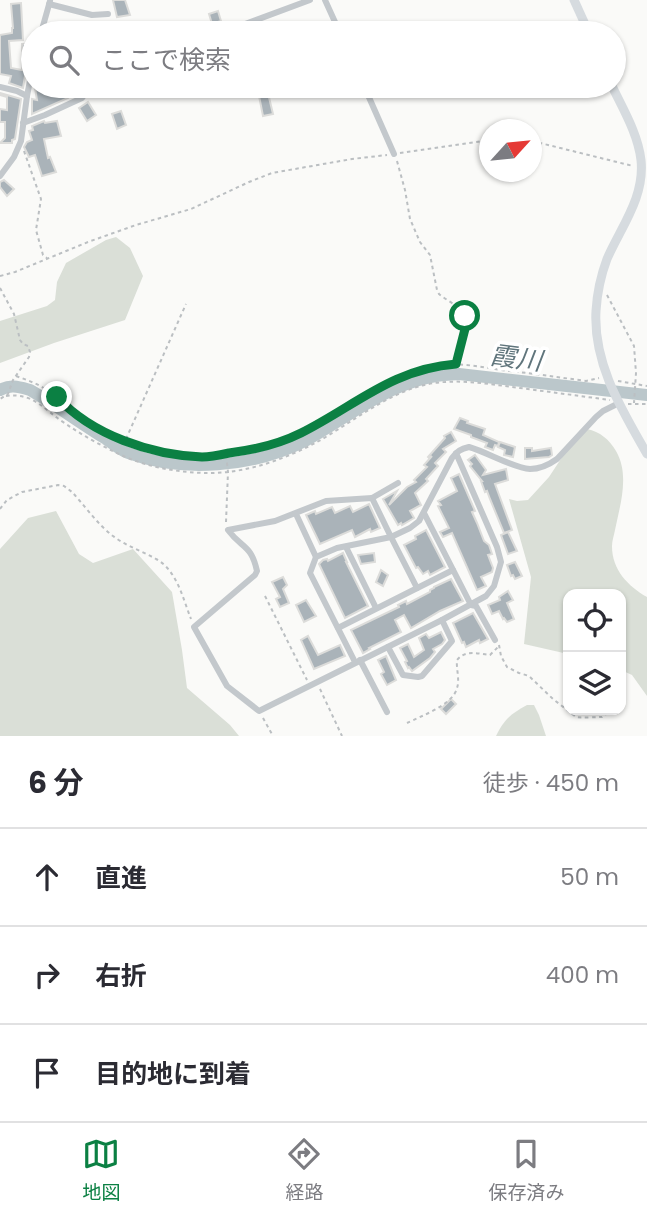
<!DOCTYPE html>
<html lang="ja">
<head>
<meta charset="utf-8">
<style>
	:root { --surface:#fff; --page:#f2f2f3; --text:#2b2b33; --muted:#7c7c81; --line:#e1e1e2; --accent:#0b8043 }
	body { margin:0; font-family:Poppins,"Noto Sans JP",sans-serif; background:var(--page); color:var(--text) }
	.controls { position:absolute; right:21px; bottom:21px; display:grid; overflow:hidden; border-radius:14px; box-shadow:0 2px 5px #0004 }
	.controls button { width:63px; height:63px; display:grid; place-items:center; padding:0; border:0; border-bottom:2px solid var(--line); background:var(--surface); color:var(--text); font:35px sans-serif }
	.compass { position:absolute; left:479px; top:119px; width:63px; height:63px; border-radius:50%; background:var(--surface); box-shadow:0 2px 5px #0004; rotate:63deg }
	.stop { position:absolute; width:21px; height:21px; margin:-16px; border:5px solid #0b8043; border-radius:50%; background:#fff }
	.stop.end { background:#0b8043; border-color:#fff; box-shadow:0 2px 7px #0008 }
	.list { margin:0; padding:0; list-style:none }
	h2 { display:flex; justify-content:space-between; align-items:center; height:91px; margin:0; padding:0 28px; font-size:30px }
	h2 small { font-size:23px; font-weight:400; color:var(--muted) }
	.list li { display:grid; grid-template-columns:46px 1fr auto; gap:21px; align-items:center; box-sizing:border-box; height:98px; padding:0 28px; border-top:2px solid var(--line) }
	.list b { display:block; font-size:26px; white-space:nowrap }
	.list em { font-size:23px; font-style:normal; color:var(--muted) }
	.icon { flex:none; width:38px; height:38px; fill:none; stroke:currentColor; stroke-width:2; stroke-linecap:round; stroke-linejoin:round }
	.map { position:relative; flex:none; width:647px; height:736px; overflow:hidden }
	.search { position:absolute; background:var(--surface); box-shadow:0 2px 5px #0004; left:21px; right:21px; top:21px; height:77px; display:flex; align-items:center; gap:18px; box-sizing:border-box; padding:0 24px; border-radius:38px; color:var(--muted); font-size:26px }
	.sheet { height:385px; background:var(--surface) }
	nav { display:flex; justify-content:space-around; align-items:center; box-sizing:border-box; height:98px; border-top:2px solid var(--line); background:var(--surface); font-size:19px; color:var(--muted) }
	nav a { display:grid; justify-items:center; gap:4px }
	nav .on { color:var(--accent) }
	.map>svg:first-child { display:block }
	.green { fill:#dadfd7 }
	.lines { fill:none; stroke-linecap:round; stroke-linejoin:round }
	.river { stroke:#bbc7cb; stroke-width:12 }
	.building { fill:#aab3b9; stroke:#dcdcda; stroke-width:2 }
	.path { stroke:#bbbfc2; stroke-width:2; stroke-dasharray:3.5 3.5; stroke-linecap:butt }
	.street { stroke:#c3c8cc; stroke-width:6 }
	.secondary { stroke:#d6dbdf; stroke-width:9 }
	.route { stroke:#0b8043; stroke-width:9 }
	.labels { text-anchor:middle; stroke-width:7; stroke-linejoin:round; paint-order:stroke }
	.water-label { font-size:26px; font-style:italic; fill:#60757c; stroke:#fff }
</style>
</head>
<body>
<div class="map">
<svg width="647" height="736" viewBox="0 0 647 736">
	<rect width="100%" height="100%" fill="#fafaf8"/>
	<g class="green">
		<polygon points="116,237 130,248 143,276 125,320 54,343 0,363 0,321 47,306 55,300 57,282 66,263 106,240"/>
		<path d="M587,429C600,432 609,439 616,451C630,475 620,505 615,530C614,535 612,541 612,546C612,570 628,586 647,597V696L632,675L621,670V594H568V654L524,644L531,577L509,499L517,501L528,500L549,477L578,433Z"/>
		<polygon points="56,511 79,554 93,563 133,549 172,592 182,650 187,688 230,725 239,736 0,736 0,549 28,518"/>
		<path d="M527,705H534L539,715L546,736H496C504,719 511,714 527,705Z"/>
	</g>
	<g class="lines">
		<path class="river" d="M0,390C10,384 19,387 30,390C56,405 80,423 106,439C113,444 120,450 128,453C182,473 254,467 305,441C345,419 382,388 427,378C438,375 448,375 459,374L647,395"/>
	</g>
	<g class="building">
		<polygon points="113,0 125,0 130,15 117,17"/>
		<polygon points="21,3 23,40 9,41 11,68 22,70 22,44 33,44 31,60 29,60 27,64 23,88 9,83 11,76 0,74 0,35 12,33 12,28 13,28 11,4"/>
		<polygon points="218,11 221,21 212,24 209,14"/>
		<polygon points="48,86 50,92 66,88 68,98 32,114 32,99 37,100 35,88"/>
		<polygon points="267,89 273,114 263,116 258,91"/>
		<polygon points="0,93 21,99 15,139 12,140 12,143 0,143 5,138 5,122 0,122 0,109 7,110 7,97 0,95"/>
		<polygon points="88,102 96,115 87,121 79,108"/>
		<polygon points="121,111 126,125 117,129 112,114"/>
		<polygon points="44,121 45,123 57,121 61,136 44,139 48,158 50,157 56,172 42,176 35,155 29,157 24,147 27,142 32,140 29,131 33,130 32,126"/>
		<polygon points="4,180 14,189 7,196 0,187 0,182"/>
		<polygon points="460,418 468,421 467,423 485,429 483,435 499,442 498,446 495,445 493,450 485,447 487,443 471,437 471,435 454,429"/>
		<polygon points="451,432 456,441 443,449 446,452 435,463 438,466 426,479 428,481 415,493 421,505 410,511 414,518 402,525 401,523 398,525 383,499 397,491 389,505 407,487 416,482 414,480 427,467 424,465 432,456 429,458 428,457 445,438 444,436"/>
		<polygon points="500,442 515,447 513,457 504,455 505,450 498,447"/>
		<polygon points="525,448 532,448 532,451 551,448 552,455 549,457 525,459"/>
		<polygon points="475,455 486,470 483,475 506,469 508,480 495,484 512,530 504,533 490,499 487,491 485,492 481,481 482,481 470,466 472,464 468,460"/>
		<polygon points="459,474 475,511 472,512 477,523 484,541 489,545 492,554 488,555 493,568 492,572 481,577 486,586 477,590 452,533 443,537 440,532 449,528 438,506 441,505 438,501 457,491 451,478"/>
		<polygon points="369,504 380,528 371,532 370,529 355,537 352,530 320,544 306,515 315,511 316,514 332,507 335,513 350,506 353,512"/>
		<polygon points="426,530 445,567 430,575 428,571 423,574 418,567 416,568 404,545 416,539 415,536"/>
		<polygon points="508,532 517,551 508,554 501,535"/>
		<polygon points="343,553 347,562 346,562 368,606 345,618 319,564 323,560 327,559 328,561"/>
		<polygon points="374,553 375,562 361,564 358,555"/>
		<polygon points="515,562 522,576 515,579 513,575 511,576 507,565"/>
		<polygon points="381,570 388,575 383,586 376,582"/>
		<polygon points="283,577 287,585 283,589 289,603 280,607 276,599 280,597 272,582"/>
		<polygon points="451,579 463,601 440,611 411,628 404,615 395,620 401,632 369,648 370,649 363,653 351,630 399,607 398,605 406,601 407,604 430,592 430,590 434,588 434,587"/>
		<polygon points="508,591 513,600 507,603 514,619 507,622 504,618 503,619 499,611 492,614 488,605 500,600 499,597"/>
		<polygon points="306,600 316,616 304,622 296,605"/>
		<polygon points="473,613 488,639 480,643 479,640 466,647 464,642 462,643 453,623"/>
		<polygon points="441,632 445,640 442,644 433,649 435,652 430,658 412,671 409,667 408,668 405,662 407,661 400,648 408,644 414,657 424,650 419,638 426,634 429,638"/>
		<polygon points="308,636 318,655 340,645 345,656 314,669 301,640"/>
		<polygon points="386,656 396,680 387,685 381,674 384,672 378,660"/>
		<polygon points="451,699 456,704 446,714 441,709"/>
	</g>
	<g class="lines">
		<g class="path">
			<polyline points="532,141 633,166"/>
			<polyline points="24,151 41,199 36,230 43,255 47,258"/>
			<polyline points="400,153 490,140"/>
			<path d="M397,161L405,190L410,219L420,242L430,255L437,290L439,294C446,300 457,305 463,312C471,322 458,352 456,364"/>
			<polyline points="0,276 15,272 88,242 136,225 191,209 249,182 272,173 352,159 387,155"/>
			<polyline points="0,288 14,314 20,340 23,344 28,346 30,352 29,357 13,380 8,394 0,399"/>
			<polyline points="607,295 634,346 636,373 634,403"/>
			<path d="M16,376C30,381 44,386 55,396C65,404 73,413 85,420C123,444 180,463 225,454"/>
			<polyline points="618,381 647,386"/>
			<path d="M6,396C34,392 45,411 66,424C82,435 100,445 117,453C145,467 179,473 210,473C247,473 285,459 317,442C351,423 382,397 420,386C453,377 487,384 520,388C550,392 580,396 610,400"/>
			<polyline points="628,404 647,404"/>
			<polyline points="126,439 186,304"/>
			<path d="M0,509L7,500L22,492L58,485L64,486L72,492C85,506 98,525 113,536C126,546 142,551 156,559C177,570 183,599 191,619"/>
			<path d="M226,522L228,472L226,454C253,450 279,445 303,432C343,409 381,379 426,367C451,361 476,366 501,370C529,373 557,377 586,381L599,378"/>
			<polyline points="265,596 307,680"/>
			<path d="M499,645L501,656L507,667L519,673L529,676L553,699L576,717C578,718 600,717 602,717C605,715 608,712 611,710"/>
			<polyline points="320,689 342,736"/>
			<polyline points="263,718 273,736"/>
			<path d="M407,723C421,716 453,705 457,688C460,680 456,668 457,660C466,649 478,654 490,655L499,646"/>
		</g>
		<g class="street">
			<polyline points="325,0 340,33"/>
			<polyline points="49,4 92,15 108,14"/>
			<polyline points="41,33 50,1"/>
			<polyline points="221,33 310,0"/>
			<polyline points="364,86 394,154"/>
			<polyline points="0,87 17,91 27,96"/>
			<polyline points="23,123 45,115 82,98 91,86"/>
			<polyline points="0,176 14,157 21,141 27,96 33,65"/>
			<path d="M456,453L497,547L501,562L494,586L486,596L442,620L259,711L227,686L194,627L255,575L257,571C251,544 242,549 228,530L275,521L326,501L372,498L391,537L410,528L419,521L452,458C457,451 461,449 469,447C487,452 513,468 530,469C540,469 550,464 557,459L596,417L603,411L619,403"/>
			<polyline points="372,498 398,483"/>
			<polyline points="424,513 471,605 476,606 495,640"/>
			<polyline points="296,514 316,557"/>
			<polyline points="346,547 376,608"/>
			<polyline points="338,628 453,570"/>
			<polyline points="388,647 403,675 418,677 422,676 452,641 442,620"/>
			<polyline points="360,660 387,712"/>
			<polyline points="355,662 310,573 316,557 337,548 391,537 417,588"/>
		</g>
		<g class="secondary">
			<polyline points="574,0 589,33"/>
			<path d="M612,86C623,109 638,134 641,160C645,197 621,227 607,259C601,275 597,294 596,311C593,364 622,410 647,454"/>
		</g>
	</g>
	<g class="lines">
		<path class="route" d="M57,397C92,435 151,455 202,457C211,457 220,455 229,453C254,450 277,445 301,433C355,406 392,369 456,364L466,325L465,316"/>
	</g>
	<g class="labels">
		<g class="water-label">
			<text transform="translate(516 358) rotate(7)" y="9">霞川</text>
		</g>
	</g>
</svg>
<div class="controls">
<button><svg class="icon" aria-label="locate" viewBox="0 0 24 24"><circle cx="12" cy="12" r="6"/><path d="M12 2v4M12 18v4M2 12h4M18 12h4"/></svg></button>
<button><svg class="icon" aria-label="layers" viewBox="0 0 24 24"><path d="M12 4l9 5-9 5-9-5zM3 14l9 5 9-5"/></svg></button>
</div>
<svg class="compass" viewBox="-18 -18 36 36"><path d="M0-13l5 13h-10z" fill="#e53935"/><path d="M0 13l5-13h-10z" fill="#7c7c81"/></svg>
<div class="stop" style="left:465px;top:316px"></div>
<div class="stop end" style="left:57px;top:397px"></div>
<div class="search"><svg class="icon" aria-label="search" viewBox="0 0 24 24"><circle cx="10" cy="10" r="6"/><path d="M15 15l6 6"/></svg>ここで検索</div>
</div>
<section class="sheet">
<h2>6 分<small>徒歩 · 450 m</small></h2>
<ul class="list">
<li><svg class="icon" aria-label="ahead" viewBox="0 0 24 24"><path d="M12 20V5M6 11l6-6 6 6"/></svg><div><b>直進</b></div><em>50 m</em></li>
<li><svg class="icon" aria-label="right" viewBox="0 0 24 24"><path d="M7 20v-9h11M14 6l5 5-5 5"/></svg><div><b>右折</b></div><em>400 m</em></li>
<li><svg class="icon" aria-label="arrive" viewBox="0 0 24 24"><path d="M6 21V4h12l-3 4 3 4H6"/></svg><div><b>目的地に到着</b></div></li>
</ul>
</section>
<nav>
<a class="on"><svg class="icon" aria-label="map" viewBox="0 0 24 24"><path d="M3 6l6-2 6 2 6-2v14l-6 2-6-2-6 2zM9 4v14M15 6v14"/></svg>地図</a>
<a><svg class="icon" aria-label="directions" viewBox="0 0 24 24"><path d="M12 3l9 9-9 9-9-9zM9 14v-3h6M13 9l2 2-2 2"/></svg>経路</a>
<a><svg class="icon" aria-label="saved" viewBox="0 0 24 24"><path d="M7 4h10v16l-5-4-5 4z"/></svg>保存済み</a>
</nav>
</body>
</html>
